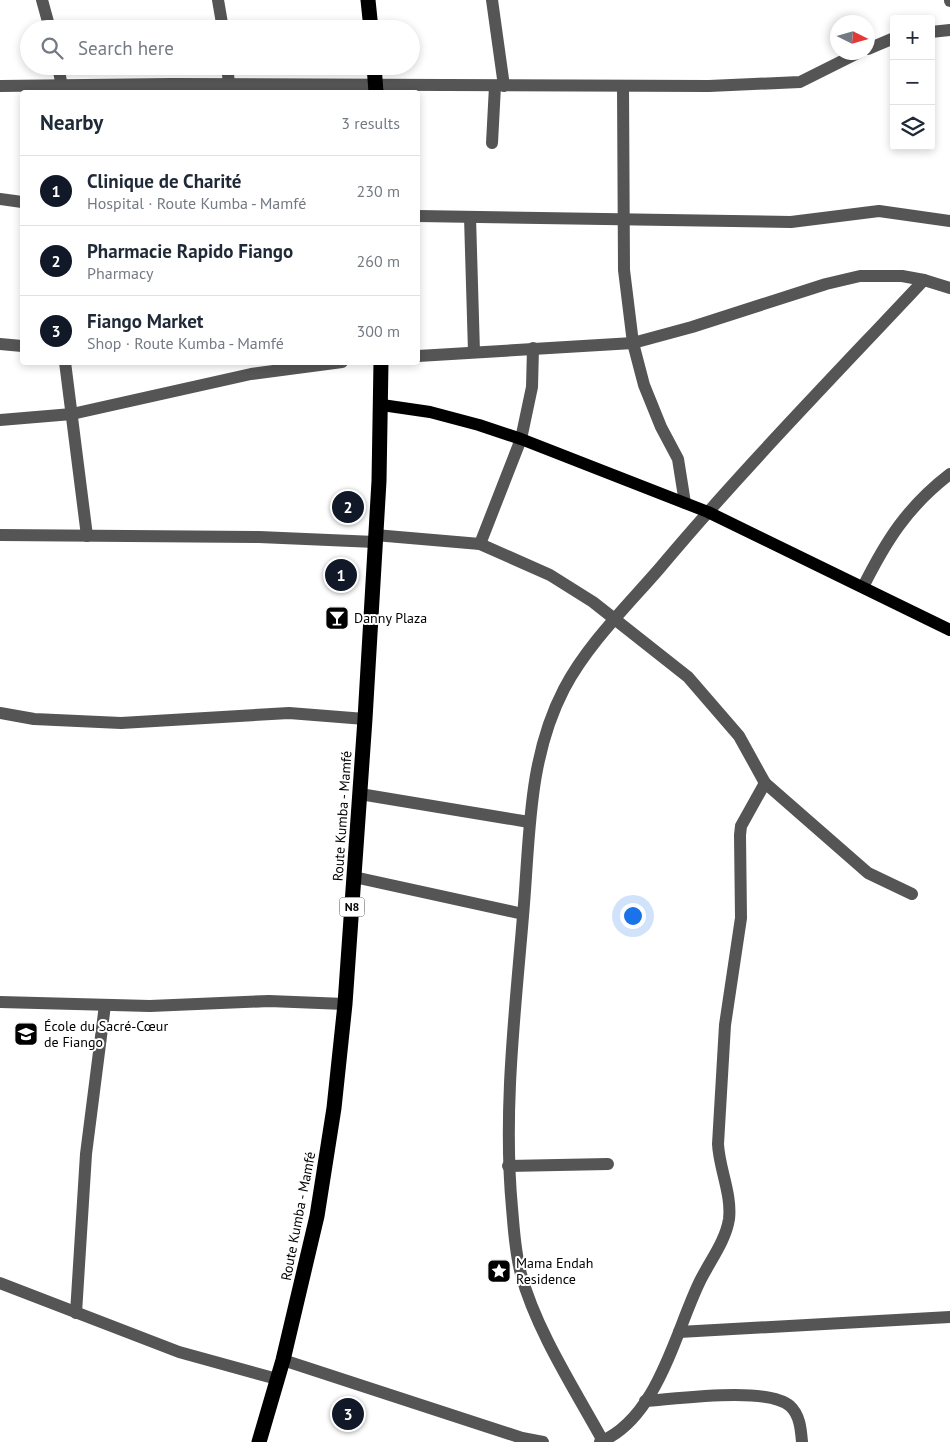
<!DOCTYPE html>
<html lang="en">
<head>
<meta charset="utf-8">
<style>
	:root { --surface:#fff; --page:#f2f2f3; --text:#1f2937; --muted:#747a83; --line:#e0e1e3; --accent:#111827 }
	body { margin:0; font-family:"PT Sans",sans-serif; background:var(--page); color:var(--text) }
	.controls { position:absolute; right:15px; top:15px; display:grid; overflow:hidden; border-radius:5px; box-shadow:0 2px 8px #0003 }
	.controls button { width:45px; height:45px; display:grid; place-items:center; padding:0; border:0; border-bottom:1px solid var(--line); background:var(--surface); color:var(--text); font:25px sans-serif }
	.compass { position:absolute; left:830px; top:15px; width:45px; height:45px; border-radius:50%; background:var(--surface); box-shadow:0 2px 8px #0003; rotate:95deg }
	.you { position:absolute; left:632px; top:915px; width:18px; height:18px; margin:-12px; border:4px solid #fff; border-radius:50%; background:#1a73e8; box-shadow:0 0 0 8px #1a73e833 }
	.badge { display:grid; place-items:center; width:32px; height:32px; border-radius:50%; background:var(--accent); color:#fff; font-size:16px; font-weight:700 }
	.pin { position:absolute; translate:-50% -50%; border:2px solid #fff; box-shadow:0 1px 5px #0006 }
	.list { margin:0; padding:0; list-style:none }
	h2 { display:flex; justify-content:space-between; align-items:center; height:65px; margin:0; padding:0 20px; font-size:21px }
	h2 small { font-size:16px; font-weight:400; color:var(--muted) }
	.list li { display:grid; grid-template-columns:32px 1fr auto; gap:15px; align-items:center; box-sizing:border-box; height:70px; padding:0 20px; border-top:1px solid var(--line) }
	.list b { display:block; font-size:19px; white-space:nowrap }
	.list p { margin:0; font-size:16px; white-space:nowrap; color:var(--muted) }
	.list em { font-size:16px; font-style:normal; color:var(--muted) }
	.icon { flex:none; width:28px; height:28px; fill:none; stroke:currentColor; stroke-width:2; stroke-linecap:round; stroke-linejoin:round }
	.map { position:relative; flex:none; width:950px; height:1442px; overflow:hidden }
	.search { position:absolute; background:var(--surface); box-shadow:0 2px 8px #0003; left:20px; top:20px; width:400px; height:55px; display:flex; align-items:center; gap:12px; box-sizing:border-box; padding:0 18px; border-radius:28px; color:var(--muted); font-size:19px }
	.panel { position:absolute; background:var(--surface); box-shadow:0 2px 8px #0003; left:20px; top:90px; width:400px; height:275px; border-radius:5px }
	.map>svg:first-child { display:block }
	.lines { fill:none; stroke-linecap:round; stroke-linejoin:round }
	.minor { stroke:#555; stroke-width:12 }
	.major { stroke:#000; stroke-width:12 }
	.highway { stroke:#000; stroke-width:15 }
	.labels { text-anchor:middle; stroke-width:4; stroke-linejoin:round; paint-order:stroke }
	.shield { fill:#fff; stroke:#4c4c4c; stroke-width:1 }
	.shield-label { font-size:12px; font-weight:bold; fill:#000 }
	.poi-label { font-size:14px; fill:#000; stroke:#fff; text-anchor:start }
	.street-label { font-size:14px; fill:#000; stroke:#fff }
</style>
</head>
<body>
<div class="map">
<svg width="950" height="1442" viewBox="0 0 950 1442">
	<rect width="100%" height="100%" fill="#fff"/>
	<g class="lines">
		<g class="minor">
			<polyline points="42,0 50,29"/>
			<polyline points="218,0 223,29"/>
			<polyline points="492,0 504,86"/>
			<polyline points="950,0 950,1"/>
			<polyline points="931,32 950,30"/>
			<polyline points="868,49 894,38"/>
			<polyline points="58,66 63,92"/>
			<polyline points="227,66 230,92"/>
			<polyline points="0,86 171,84 709,86 800,82 860,52"/>
			<polyline points="623,87 624,270 633,343 644,385 661,427 678,459 685,503"/>
			<polyline points="492,143 495,86"/>
			<polyline points="0,199 22,202"/>
			<polyline points="418,216 791,222 879,211 950,221"/>
			<polyline points="470,217 474,352"/>
			<polyline points="0,344 22,346"/>
			<polyline points="418,356 633,343 692,327 826,284 860,276 902,276 924,280 950,288"/>
			<polyline points="65,362 87,536"/>
			<polyline points="0,420 72,414 251,374 342,362"/>
			<polyline points="0,535 259,537 375,542"/>
			<path d="M375,535L480,544L550,575L593,602L688,677L739,736L765,783L741,826L740,835L741,918L725,1025L718,1144C719,1168 732,1194 729,1219C726,1240 710,1261 700,1281C675,1332 658,1418 600,1442"/>
			<polyline points="480,544 521,439 532,387 533,348"/>
			<path d="M863,587C886,541 907,507 950,474"/>
			<polyline points="0,713 34,719 121,723 289,713 365,719"/>
			<polyline points="765,783 868,873 912,894"/>
			<polyline points="360,794 529,822"/>
			<polyline points="354,877 523,914"/>
			<polyline points="0,1002 150,1006 269,1001 345,1004"/>
			<polyline points="508,1166 608,1164"/>
			<polyline points="0,1283 179,1352 277,1379"/>
			<polyline points="76,1313 86,1154 105,1005"/>
			<polyline points="679,1332 950,1317"/>
			<polyline points="283,1360 522,1438 543,1442"/>
			<path d="M645,1401C676,1399 767,1386 790,1406C800,1415 801,1430 802,1442"/>
			<path d="M603,1441C575,1390 536,1330 521,1274C515,1253 514,1230 512,1208C503,1111 515,1013 523,916C530,839 527,760 564,689C587,645 626,607 659,569C743,469 835,375 924,280"/>
		</g>
		<polyline class="major" points="382,405 430,412 479,425 521,439 708,512 950,630"/>
		<g class="highway">
			<polyline points="368,0 371,29"/>
			<polyline points="374,66 376,92"/>
			<polyline points="259,1442 283,1360 317,1216 334,1108 345,1004 365,719 379,481 381,362"/>
		</g>
	</g>
	<defs>
		<g id="bar-square" transform="scale(1.25)"><rect x="-9" y="-9" width="18" height="18" rx="4" fill="#000" stroke="#fff"/><path d="M-6-5H6L.8 .8V4.5H3.5V6h-7V4.5H-.8V.8Z" fill="#fff"/></g>
		<g id="school-square" transform="scale(1.25)"><rect x="-9" y="-9" width="18" height="18" rx="4" fill="#000" stroke="#fff"/><path d="M0-5L7-2L0 1L-7-2ZM-4 1L0 2.5L4 1V4Q0 6-4 4Z" fill="#fff"/></g>
		<g id="sight-square" transform="scale(1.25)"><rect x="-9" y="-9" width="18" height="18" rx="4" fill="#000" stroke="#fff"/><path d="M0-6L1.8-2.2L6-1.7L2.9 1.2L3.7 5.4L0 3.3L-3.7 5.4L-2.9 1.2L-6-1.7L-1.8-2.2Z" fill="#fff"/></g>
	</defs>
	<g fill-rule="evenodd">
		<use href="#bar-square" x="337" y="618"/>
		<use href="#school-square" x="26" y="1034"/>
		<use href="#sight-square" x="499" y="1271"/>
	</g>
	<g class="labels">
		<rect class="shield" x="339.5" y="897.5" width="25" height="19" rx="4"/>
		<g class="shield-label">
			<text x="352" y="911">N8</text>
		</g>
		<g class="poi-label">
			<text x="354" y="623">Danny Plaza</text>
			<text x="44" y="1031">École du Sacré-Cœur<tspan x="44" dy="16">de Fiango</tspan></text>
			<text x="516" y="1268">Mama Endah<tspan x="516" dy="16">Residence</tspan></text>
		</g>
		<g class="street-label">
			<text transform="translate(342 816) rotate(-86)" y="5">Route Kumba - Mamfé</text>
			<text transform="translate(298 1216) rotate(-79)" y="5">Route Kumba - Mamfé</text>
		</g>
	</g>
</svg>
<div class="controls">
<button>+</button>
<button>−</button>
<button><svg class="icon" aria-label="layers" viewBox="0 0 24 24"><path d="M12 4l9 5-9 5-9-5zM3 14l9 5 9-5"/></svg></button>
</div>
<svg class="compass" viewBox="-18 -18 36 36"><path d="M0-13l5 13h-10z" fill="#e53935"/><path d="M0 13l5-13h-10z" fill="#747a83"/></svg>
<div class="you"></div>
<div class="pin badge" style="left:341px;top:575px">1</div>
<div class="pin badge" style="left:348px;top:507px">2</div>
<div class="pin badge" style="left:348px;top:1414px">3</div>
<div class="search"><svg class="icon" aria-label="search" viewBox="0 0 24 24"><circle cx="10" cy="10" r="6"/><path d="M15 15l6 6"/></svg>Search here</div>
<section class="panel">
<h2>Nearby<small>3 results</small></h2>
<ul class="list">
<li><span class="badge">1</span><div><b>Clinique de Charité</b><p>Hospital · Route Kumba - Mamfé</p></div><em>230 m</em></li>
<li><span class="badge">2</span><div><b>Pharmacie Rapido Fiango</b><p>Pharmacy</p></div><em>260 m</em></li>
<li><span class="badge">3</span><div><b>Fiango Market</b><p>Shop · Route Kumba - Mamfé</p></div><em>300 m</em></li>
</ul>
</section>
</div>
</body>
</html>
